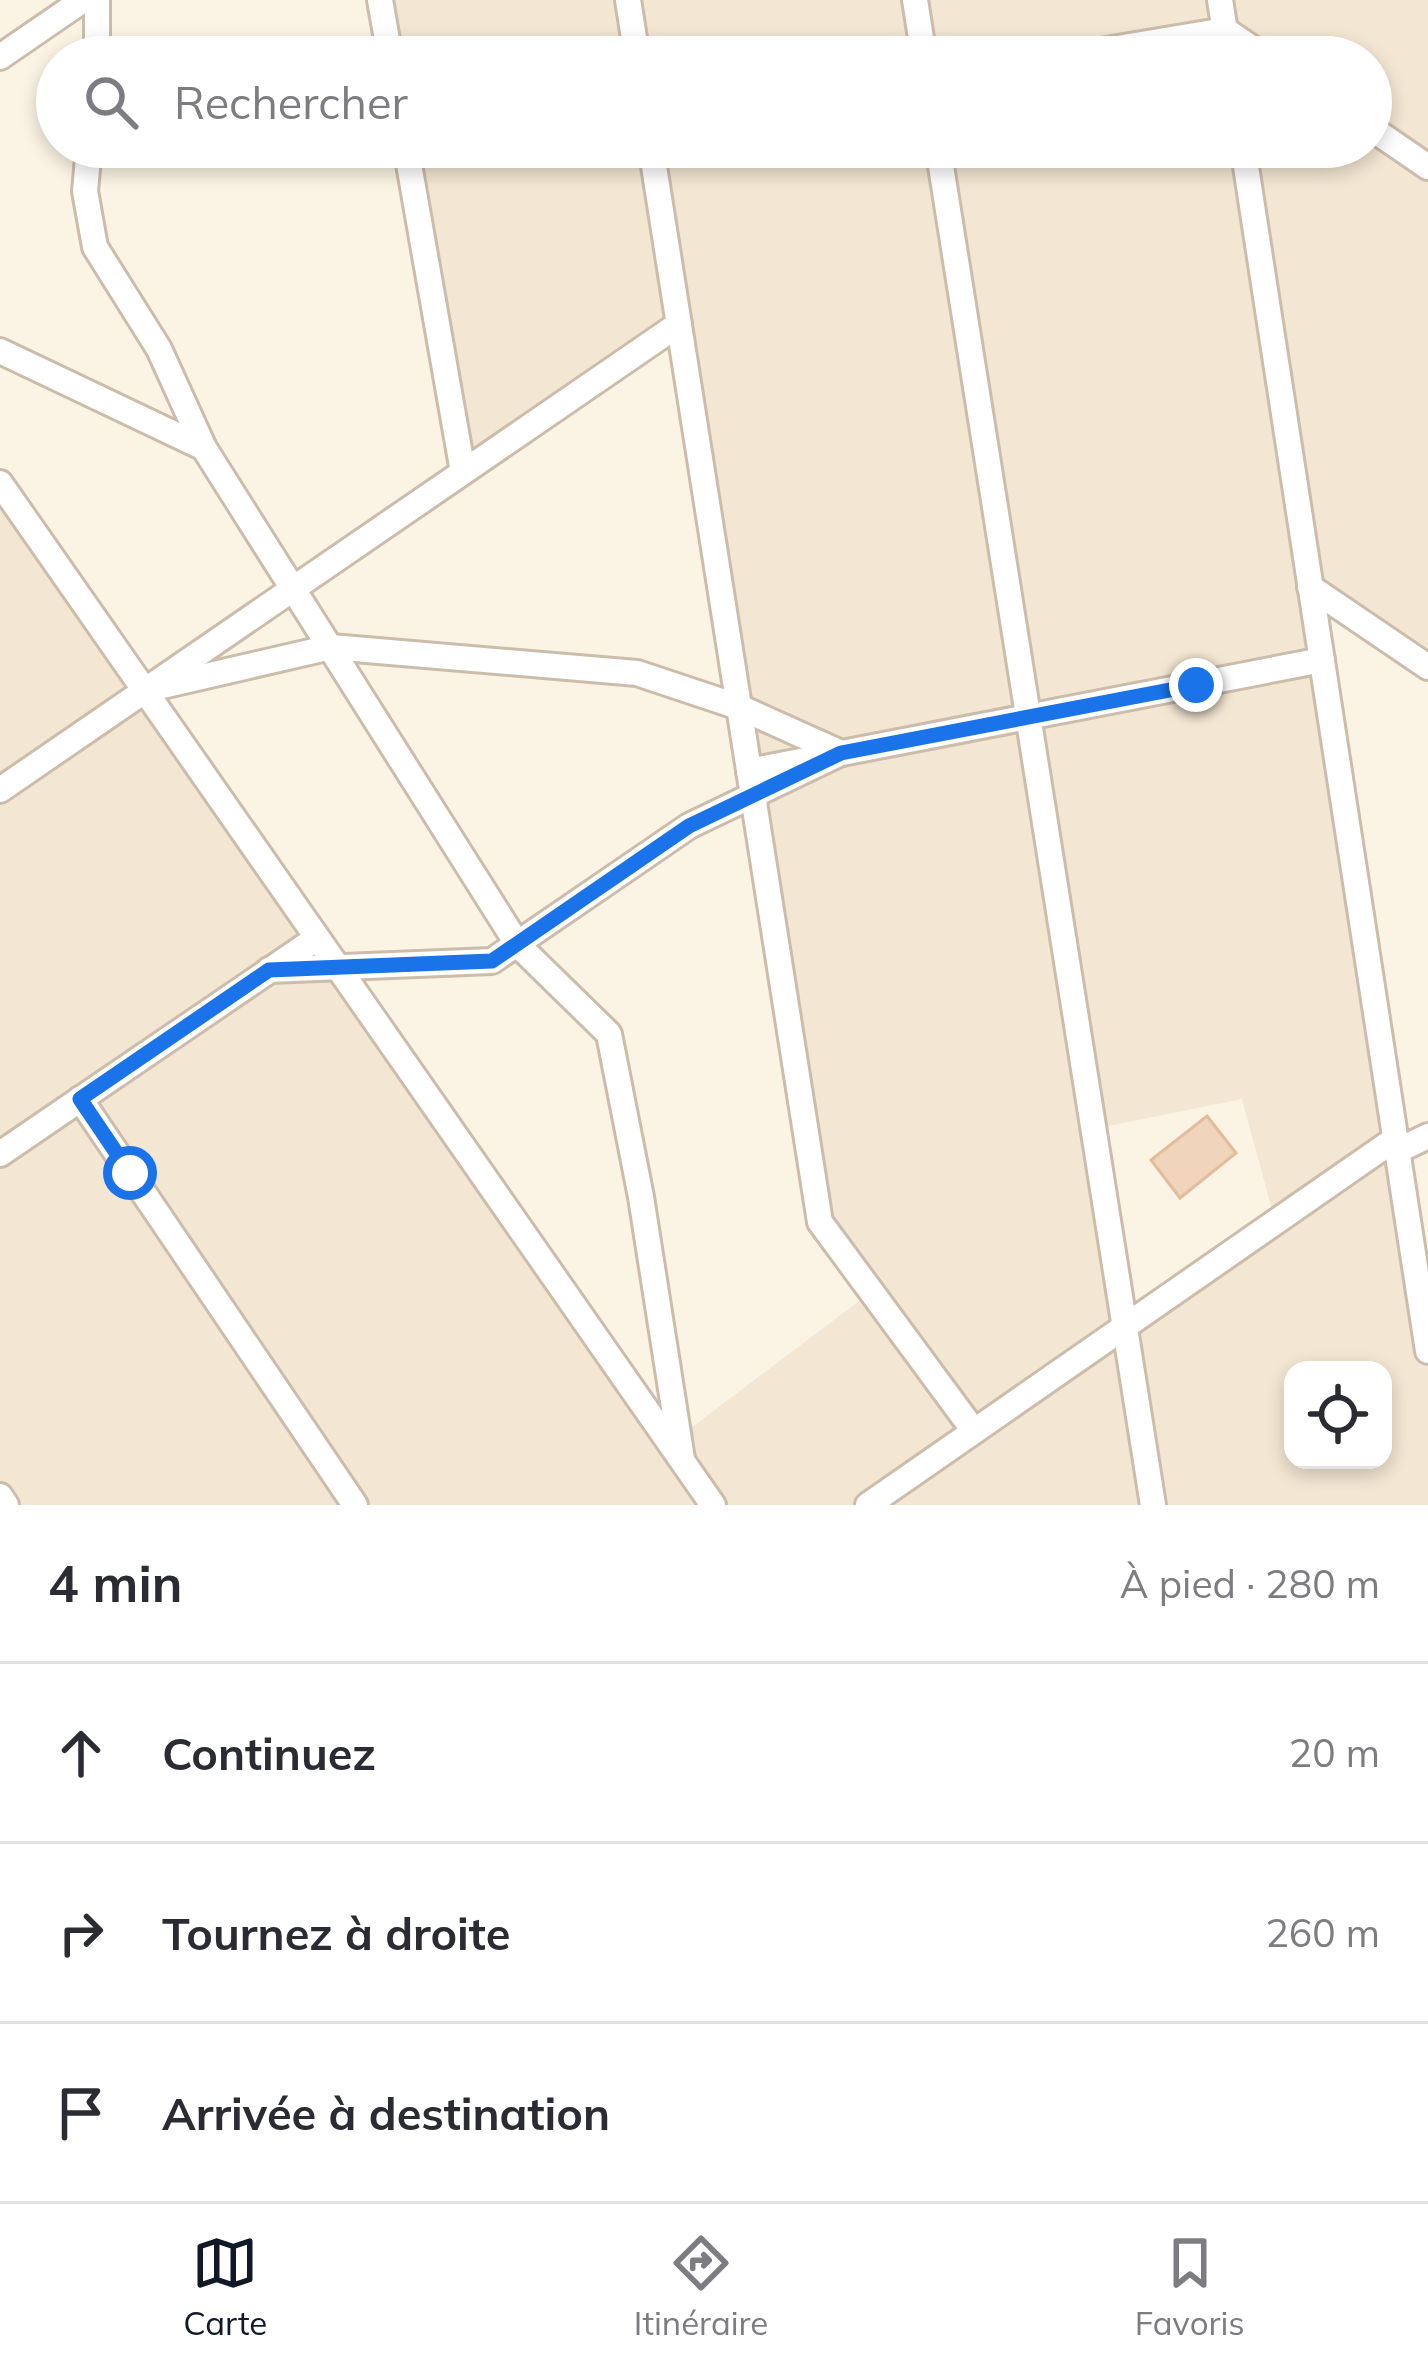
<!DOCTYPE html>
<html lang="fr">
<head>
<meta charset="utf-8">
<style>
	:root { --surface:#fff; --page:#f7f7f7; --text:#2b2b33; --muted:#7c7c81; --line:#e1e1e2; --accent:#111827 }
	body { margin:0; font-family:Mulish,sans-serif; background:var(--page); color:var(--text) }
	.controls { position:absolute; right:36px; bottom:36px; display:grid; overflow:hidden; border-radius:24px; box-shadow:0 6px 18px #0003 }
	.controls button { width:108px; height:108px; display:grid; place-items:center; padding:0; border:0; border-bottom:3px solid var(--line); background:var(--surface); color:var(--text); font:60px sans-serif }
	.stop { position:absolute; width:36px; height:36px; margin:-27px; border:9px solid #1a73e8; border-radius:50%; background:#fff }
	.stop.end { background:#1a73e8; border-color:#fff; box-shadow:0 3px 12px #0008 }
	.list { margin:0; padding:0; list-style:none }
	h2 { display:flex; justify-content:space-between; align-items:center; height:156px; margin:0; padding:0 48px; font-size:51px }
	h2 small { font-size:39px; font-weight:400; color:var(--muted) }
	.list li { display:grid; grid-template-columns:78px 1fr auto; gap:36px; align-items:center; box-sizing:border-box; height:180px; padding:0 48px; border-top:3px solid var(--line) }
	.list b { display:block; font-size:45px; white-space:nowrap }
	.list em { font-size:39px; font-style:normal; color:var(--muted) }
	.icon { flex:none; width:66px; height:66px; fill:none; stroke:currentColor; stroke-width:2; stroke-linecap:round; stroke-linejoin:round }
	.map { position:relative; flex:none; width:1428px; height:1505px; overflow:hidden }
	.search { position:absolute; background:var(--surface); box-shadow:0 6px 18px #0003; left:36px; right:36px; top:36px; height:132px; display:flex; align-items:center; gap:30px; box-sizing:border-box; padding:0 42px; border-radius:66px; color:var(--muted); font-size:45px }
	.sheet { height:696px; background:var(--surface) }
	nav { display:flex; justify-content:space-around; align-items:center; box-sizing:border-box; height:168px; border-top:3px solid var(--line); background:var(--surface); font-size:33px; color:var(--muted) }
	nav a { display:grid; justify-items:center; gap:6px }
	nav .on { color:var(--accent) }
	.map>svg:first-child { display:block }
	.residential { fill:#f3e6d2; fill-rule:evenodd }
	.building { fill:#f0d5bc; stroke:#e2bc9d; stroke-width:3 }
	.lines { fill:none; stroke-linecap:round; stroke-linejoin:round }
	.street-casing { stroke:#ccbcab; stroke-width:30 }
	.street { stroke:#fff; stroke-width:24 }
	.route { stroke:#1a73e8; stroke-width:15 }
</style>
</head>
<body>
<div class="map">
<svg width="1428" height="1505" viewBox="0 0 1428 1505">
	<rect width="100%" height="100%" fill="#fbf4e4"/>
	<path class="residential" d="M380,0H1428V667L1312,588L1428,1351V1505H0V483L671,1443L871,1292L820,1222L679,325L463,472L406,147H1371V57H390ZM1242,1099L1275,1221L1124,1326L1093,1129ZM1293,1370H1383V1460H1293Z"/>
	<polygon class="building" points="1207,1116 1236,1153 1180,1198 1151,1160"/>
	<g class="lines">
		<g class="street-casing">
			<g id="street">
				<polyline points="97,0 97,57"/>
				<polyline points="380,0 390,57"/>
				<polyline points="628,0 637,57"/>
				<polyline points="915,0 924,57"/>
				<polyline points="1220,0 1229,57"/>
				<polyline points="0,57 83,0"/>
				<polyline points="1064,57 1225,30 1265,57"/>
				<polyline points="1371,128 1428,167"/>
				<polyline points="89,147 85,191 95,247 159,349 204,448 518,945 609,1034 641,1197 682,1459"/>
				<polyline points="406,147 463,472"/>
				<polyline points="651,147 820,1222 974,1431"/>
				<polyline points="938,147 1153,1505"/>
				<polyline points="1243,147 1428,1351"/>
				<polyline points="0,351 204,448"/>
				<polyline points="0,483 713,1505"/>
				<polyline points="1310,587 1428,667"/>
				<polyline points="145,690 331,647 637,673 739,707 841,753 689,826 492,961 269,970"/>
				<polyline points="749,771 1322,660"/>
				<polyline points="0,790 679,324"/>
				<polyline points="80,1099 355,1505"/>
				<polyline points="1397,1151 1428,1136"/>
				<polyline points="0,1154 317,938"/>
				<polyline points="0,1496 6,1505"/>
				<polyline points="868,1505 1395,1139"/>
			</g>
		</g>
		<use href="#street" class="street"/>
	</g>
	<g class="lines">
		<polyline class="route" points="130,1173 80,1099 269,970 492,961 689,826 841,753 1196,685"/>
	</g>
</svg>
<div class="controls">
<button><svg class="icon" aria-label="locate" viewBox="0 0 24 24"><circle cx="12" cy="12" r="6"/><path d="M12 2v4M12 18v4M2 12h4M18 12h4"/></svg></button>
</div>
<div class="stop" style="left:130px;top:1173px"></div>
<div class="stop end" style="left:1196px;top:685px"></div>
<div class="search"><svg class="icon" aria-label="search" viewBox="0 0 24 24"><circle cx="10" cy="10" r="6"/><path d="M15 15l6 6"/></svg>Rechercher</div>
</div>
<section class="sheet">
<h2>4 min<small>À pied · 280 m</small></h2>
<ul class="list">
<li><svg class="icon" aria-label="ahead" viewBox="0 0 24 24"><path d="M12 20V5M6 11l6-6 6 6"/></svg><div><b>Continuez</b></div><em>20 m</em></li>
<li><svg class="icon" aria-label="right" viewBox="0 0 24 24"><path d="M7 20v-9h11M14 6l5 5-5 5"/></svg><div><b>Tournez à droite</b></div><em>260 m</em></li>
<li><svg class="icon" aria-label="arrive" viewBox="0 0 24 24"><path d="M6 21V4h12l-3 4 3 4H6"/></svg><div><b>Arrivée à destination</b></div></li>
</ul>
</section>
<nav>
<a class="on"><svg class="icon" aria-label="map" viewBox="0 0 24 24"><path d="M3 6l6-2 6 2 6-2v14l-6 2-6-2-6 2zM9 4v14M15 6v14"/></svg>Carte</a>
<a><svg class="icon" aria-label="directions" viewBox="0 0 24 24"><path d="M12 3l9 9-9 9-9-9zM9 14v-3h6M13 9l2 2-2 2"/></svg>Itinéraire</a>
<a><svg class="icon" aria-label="saved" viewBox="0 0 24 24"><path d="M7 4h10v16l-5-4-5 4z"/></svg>Favoris</a>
</nav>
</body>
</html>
